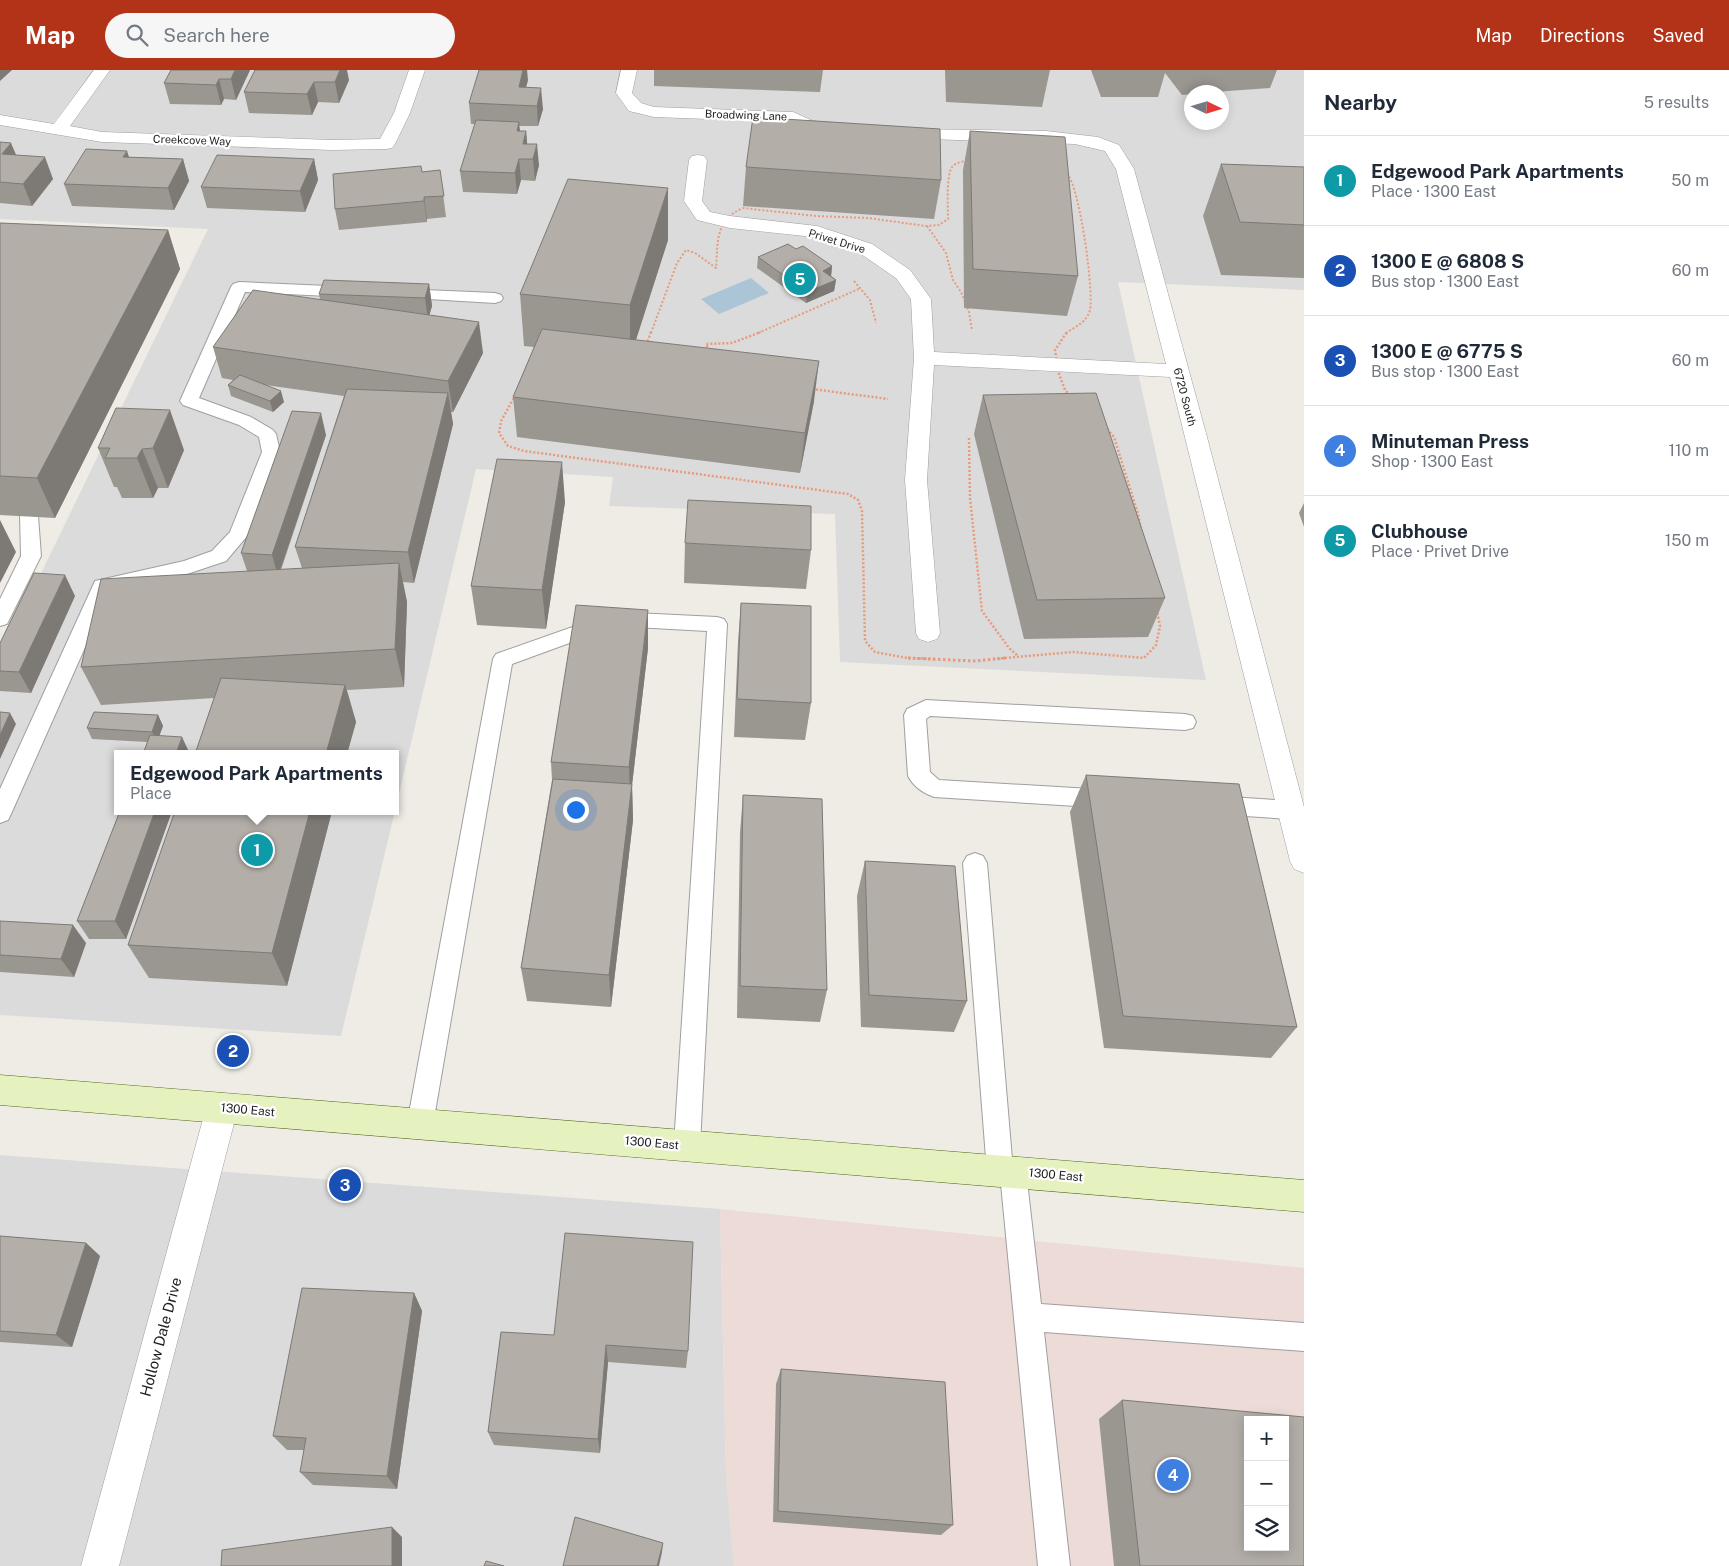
<!DOCTYPE html>
<html lang="en">
<head>
<meta charset="utf-8">
<style>
	:root { --surface:#fff; --page:#f6f6f7; --text:#1f2937; --muted:#747a83; --line:#e0e1e3; --accent:#b33319 }
	body { margin:0; font-family:"Public Sans",sans-serif; background:var(--page); color:var(--text) }
	.controls { position:absolute; right:15px; bottom:15px; display:grid; overflow:hidden; border-radius:0px; box-shadow:0 2px 12px #0003 }
	.controls button { width:45px; height:45px; display:grid; place-items:center; padding:0; border:0; border-bottom:1px solid var(--line); background:var(--surface); color:var(--text); font:25px sans-serif }
	.compass { position:absolute; left:1184px; top:15px; width:45px; height:45px; border-radius:50%; background:var(--surface); box-shadow:0 2px 12px #0003; rotate:94deg }
	.you { position:absolute; left:575px; top:739px; width:18px; height:18px; margin:-12px; border:4px solid #fff; border-radius:50%; background:#1a73e8; box-shadow:0 0 0 8px #1a73e833 }
	.badge { display:grid; place-items:center; width:32px; height:32px; border-radius:50%; background:var(--accent); color:#fff; font-size:16px; font-weight:700 }
	.pin { position:absolute; translate:-50% -50%; border:2px solid #fff; box-shadow:0 1px 5px #0006 }
	.popup { position:absolute; left:114px; top:680px; width:285px; height:65px; box-sizing:border-box; display:grid; place-content:center; border-radius:0px; background:var(--surface); filter:drop-shadow(0 1px 4px #0005); font-size:16px; white-space:nowrap; color:var(--muted) }
	.popup b { font-size:19px; color:var(--text) }
	.popup::after { content:''; position:absolute; left:50%; top:100%; margin-left:-10px; border:10px solid transparent; border-top-color:var(--surface) }
	.list { margin:0; padding:0; list-style:none }
	h2 { display:flex; justify-content:space-between; align-items:center; height:65px; margin:0; padding:0 20px; font-size:21px }
	h2 small { font-size:16px; font-weight:400; color:var(--muted) }
	.list li { display:grid; grid-template-columns:32px 1fr auto; gap:15px; align-items:center; box-sizing:border-box; height:90px; padding:0 20px; border-top:1px solid var(--line) }
	.list b { display:block; font-size:19px; white-space:nowrap }
	.list p { margin:0; font-size:16px; white-space:nowrap; color:var(--muted) }
	.list em { font-size:16px; font-style:normal; color:var(--muted) }
	.icon { flex:none; width:28px; height:28px; fill:none; stroke:currentColor; stroke-width:2; stroke-linecap:round; stroke-linejoin:round }
	.map { position:relative; flex:none; width:1304px; height:1496px; overflow:hidden }
	header { display:flex; align-items:center; gap:30px; box-sizing:border-box; height:70px; padding:0 25px; background:var(--accent); color:#fff }
	header strong { font-size:24px }
	nav { display:flex; gap:28px; margin-inline-start:auto; font-size:18px }
	.search { width:350px; height:45px; background:var(--page); display:flex; align-items:center; gap:12px; box-sizing:border-box; padding:0 18px; border-radius:28px; color:var(--muted); font-size:19px }
	main { display:flex }
	aside { flex:1; background:var(--surface) }
	.map>svg:first-child { display:block }
	.residential { fill:#dcdbdb; fill-rule:evenodd }
	.commercial { fill:#ecdbd7; fill-rule:evenodd }
	.water { fill:#abc5d6 }
	.lines { fill:none; stroke-linecap:round; stroke-linejoin:round }
	.service-casing { stroke:#9f9f9f; stroke-width:2 }
	.minor-casing { stroke:#9f9f9f; stroke-width:1 }
	.secondary-casing { stroke:#506812; stroke-width:1 }
	.path-far2 { stroke:#e89a7c; stroke-width:2; stroke-dasharray:2 2; stroke-linecap:butt }
	.path-far1 { stroke:#e89a7c; stroke-width:2.5; stroke-dasharray:2 2; stroke-linecap:butt }
	.path { stroke:#e89a7c; stroke-width:3; stroke-dasharray:2.5 2.5; stroke-linecap:butt }
	.service { fill:#fff; fill-rule:evenodd }
	.minor { fill:#fff; fill-rule:evenodd }
	.secondary { fill:#e6f1c0; fill-rule:evenodd }
	.wall { fill:#9a9690 }
	.shaded-wall { fill:#7d7a76 }
	.building { fill:#b3aea8; stroke:#7d7a76; fill-rule:evenodd }
	.labels { text-anchor:middle; stroke-width:4.5; stroke-linejoin:round; paint-order:stroke }
	.far-street-label { font-size:11px; fill:#1e1e1e; stroke:#fff }
	.street-label { font-size:12px; fill:#1e1e1e; stroke:#fff }
	.near-street-label { font-size:15px; fill:#1e1e1e; stroke:#fff }
</style>
</head>
<body>
<header>
<strong>Map</strong>
<div class="search"><svg class="icon" aria-label="search" viewBox="0 0 24 24"><circle cx="10" cy="10" r="6"/><path d="M15 15l6 6"/></svg>Search here</div>
<nav><a>Map</a><a>Directions</a><a>Saved</a></nav>
</header>
<main>
<div class="map">
<svg width="1304" height="1496" viewBox="0 0 1304 1496">
	<rect width="100%" height="100%" fill="#eeece5"/>
	<g class="residential">
		<path d="M0,0H1304V220L1118,212L1206,610L840,592L835,444L609,436L613,407L476,399L396,736V684H118V741H395L341,966L0,945V588L208,159L0,149ZM1192,22H1222V52H1192Z"/>
		<polygon points="0,1085 720,1139 726,1403 734,1496 0,1496"/>
	</g>
	<path class="commercial" d="M720,1139L1304,1198V1496H734L726,1403ZM1248,1350H1285V1477H1248Z"/>
	<polygon class="water" points="751,208 769,223 719,244 701,229"/>
	<g class="lines">
		<g class="service-casing">
			<g id="service">
				<polygon points="239,212 351,217 357,219 359,222 357,225 351,227 245,222 199,328 251,347 273,360 276,364 280,382 248,465 226,491 187,504 110,521 11,744 8,750 0,753 0,719 95,511 184,491 212,481 230,462 262,382 259,367 239,355 183,335 180,331 231,217 233,214"/>
				<polygon points="401,219 495,223 501,225 503,228 501,231 495,233 395,227 393,224 395,221"/>
				<polygon points="29,440 36,442 38,446 41,486 7,554 0,556 0,529 21,486 20,446 22,442"/>
				<polygon points="615,542 717,547 724,549 727,554 700,1075 696,1084 687,1088 678,1084 674,1075 707,561 616,556 512,594 433,1054 429,1063 420,1066 411,1063 407,1054 493,589 496,584"/>
				<path d="M926,630L1185,644L1193,646L1196,652L1193,658L1185,660L930,646L926,649L930,702L939,710L1108,720L1116,723L1119,729L1116,735L1108,738L934,727C923,723 913,716 908,706L904,645L907,639Z"/>
				<polygon points="1214,726 1291,731 1299,734 1302,740 1299,746 1291,749 1214,744 1206,741 1203,735 1206,729"/>
				<polygon points="975,783 983,786 987,793 1012,1089 1022,1093 1026,1102 1041,1234 1304,1253 1304,1281 1044,1262 1070,1496 1038,1496 1001,1114 991,1110 987,1101 963,793 967,786"/>
			</g>
		</g>
		<g class="minor-casing">
			<g id="minor">
				<polygon points="94,0 110,0 70,56 102,62 332,70 380,69 394,43 409,0 425,0 410,43 395,74 392,78 386,79 332,80 102,72 0,55 0,45 54,54"/>
				<path d="M621,0H637L632,23L641,33L654,37L793,42L813,51L840,55L843,59L840,63C824,67 804,59 790,52L654,47L629,41L616,23Z"/>
				<polygon points="904,59 1046,61 1098,67 1119,75 1134,99 1207,367 1304,737 1304,803 1294,799 1290,791 1170,307 934,295 927,410 940,563 937,569 928,572 919,569 916,563 905,410 914,288 911,229 896,208 858,182 814,167 730,158 697,150 684,131 689,90 692,86 698,85 704,86 707,90 702,131 710,142 730,146 817,156 872,174 910,200 931,229 934,282 1166,294 1116,99 1105,81 1075,74 898,68 895,64 898,60"/>
				<polygon points="222,1023 233,1027 238,1038 119,1496 81,1496 206,1038 211,1027"/>
			</g>
		</g>
		<g class="secondary-casing">
			<polygon id="secondary" points="0,1005 1304,1110 1304,1142 0,1035"/>
		</g>
		<g class="path-far2">
			<polyline points="927,156 946,183 953,210 961,222 969,242 972,261"/>
			<polyline points="854,211 870,230 876,253"/>
			<path d="M651,263L677,193L686,180L695,183L716,198C718,171 715,150 743,138L816,146L868,148L926,156L939,155L948,149C948,138 946,105 952,97C957,91 967,91 974,90C1000,91 1047,85 1067,104C1080,117 1094,222 1090,240C1087,252 1075,257 1066,263"/>
			<polyline points="758,263 861,218"/>
		</g>
		<g class="path-far1">
			<polyline points="651,262 641,290 539,283 501,351 499,363 508,376 524,381 848,424 858,430 862,441 865,571 875,582 907,588 936,589"/>
			<polyline points="709,281 706,274 732,273 761,262"/>
			<polyline points="812,319 888,329"/>
			<polyline points="969,368 970,428 982,541 1009,578 1018,586"/>
			<polyline points="993,589 1073,582 1144,588 1156,575 1160,556 1138,444 1114,367 1104,355 1074,331 1065,320 1059,304 1055,280 1067,262"/>
		</g>
		<polyline class="path" points="908,588 974,591 1006,588"/>
		<use href="#service" class="service"/>
		<use href="#minor" class="minor"/>
		<use href="#secondary" class="secondary"/>
	</g>
	<g class="wall">
		<polygon points="250,0 236,30 224,29 221,35 170,34 164,13"/>
		<polygon points="255,0 349,10 339,33 318,32 312,45 249,43 244,22"/>
		<polygon points="654,0 823,0 820,22 654,16"/>
		<polygon points="945,0 1050,0 1042,37 946,32"/>
		<polygon points="1091,0 1277,0 1270,18 1214,22 1192,22 1192,24 1182,25 1165,3 1158,27 1101,27"/>
		<polygon points="528,10 526,17 543,39 538,56 519,56 520,61 526,61 527,74 539,95 535,111 521,110 517,124 463,122 460,101 475,54 471,54 469,33"/>
		<polygon points="970,61 1078,206 1067,246 964,238 963,100"/>
		<polygon points="0,72 16,85 53,109 32,136 0,133"/>
		<polygon points="129,87 183,89 189,111 174,140 72,136 64,114"/>
		<polygon points="314,89 318,110 305,142 207,138 201,117"/>
		<polygon points="1221,94 1304,97 1304,208 1221,205 1203,146"/>
		<polygon points="746,97 941,110 934,149 743,136"/>
		<polygon points="440,100 446,147 427,149 427,152 339,160 335,139 422,102"/>
		<polygon points="0,153 168,160 180,199 55,448 0,445"/>
		<polygon points="668,170 636,270 814,331 800,403 517,367 513,327 534,277 524,276 520,224"/>
		<polygon points="796,179 832,196 831,206 836,210 834,221 806,233 757,198 758,187"/>
		<polygon points="429,214 432,236 429,245 483,283 453,342 451,342 453,354 414,513 403,512 407,532 404,617 347,620 356,652 347,684 195,684 214,628 101,635 81,597 247,501 241,483 326,365 281,500 302,498 295,477 344,326 265,315 284,332 273,342 231,326 228,315 233,310 222,308 213,277 320,229 319,224"/>
		<polygon points="983,325 1165,528 1148,567 1024,569 974,364"/>
		<polygon points="116,338 184,380 168,418 158,418 153,428 122,428 117,417 114,417 98,378"/>
		<polygon points="565,432 546,559 477,555 471,516"/>
		<polygon points="1304,433 1304,457 1299,443"/>
		<polygon points="685,473 811,480 806,519 684,513"/>
		<polygon points="75,526 31,623 0,621 0,573"/>
		<polygon points="741,533 811,633 805,670 734,667 738,571"/>
		<polygon points="648,578 632,715 633,750 611,937 527,931 521,898 552,710 551,692"/>
		<polygon points="158,645 163,656 159,666 147,672 92,669 87,658"/>
		<polygon points="1086,705 1297,957 1271,988 1104,978 1070,742"/>
		<polygon points="743,725 827,920 820,952 737,948 740,762"/>
		<polygon points="120,741 172,741 126,869 89,869 77,851"/>
		<polygon points="175,741 332,741 287,916 149,908 128,875"/>
		<polygon points="865,791 967,931 954,962 861,957 857,826"/>
		<polygon points="0,851 86,873 74,907 0,902"/>
		<polygon points="0,1166 86,1173 100,1186 72,1277 0,1272"/>
		<polygon points="414,1223 422,1241 397,1419 313,1415 300,1402 304,1380 287,1380 273,1366"/>
		<polygon points="501,1262 688,1281 686,1298 608,1292 600,1383 494,1375 488,1362"/>
		<polygon points="781,1299 953,1455 941,1465 773,1452 776,1314"/>
		<polygon points="1122,1330 1304,1496 1114,1496 1099,1349"/>
	</g>
	<g class="shaded-wall">
		<polygon points="0,0 12,0 0,11"/>
		<polygon points="235,0 250,0 236,30 231,9"/>
		<polygon points="340,0 347,0 349,10 339,33 335,12"/>
		<polygon points="523,0 527,0 528,10 521,35 519,17"/>
		<polygon points="219,9 224,29 221,35 216,15"/>
		<polygon points="314,12 318,32 312,45 307,24"/>
		<polygon points="541,18 543,39 538,56 537,36"/>
		<polygon points="519,52 521,73 517,61"/>
		<polygon points="526,61 528,82 523,74"/>
		<polygon points="11,73 20,94 2,84"/>
		<polygon points="537,74 539,95 535,111 533,89"/>
		<polygon points="127,81 134,102 123,87"/>
		<polygon points="45,87 53,109 32,136 23,114"/>
		<polygon points="183,89 189,111 174,140 168,118"/>
		<polygon points="314,89 318,110 305,142 300,121"/>
		<polygon points="519,89 521,110 517,124 515,103"/>
		<polygon points="668,118 668,170 630,288 630,235"/>
		<polygon points="424,127 427,149 427,152 424,131"/>
		<polygon points="168,160 180,199 55,448 37,408"/>
		<polygon points="832,196 831,207 823,201"/>
		<polygon points="836,210 834,221 806,233 807,222"/>
		<polygon points="429,214 432,236 428,250 425,228"/>
		<polygon points="479,252 483,283 453,342 448,311"/>
		<polygon points="819,291 814,331 800,403 805,363"/>
		<polygon points="281,321 284,332 273,342 270,331"/>
		<polygon points="448,323 453,354 414,513 408,482"/>
		<polygon points="170,340 184,380 168,418 153,378"/>
		<polygon points="321,343 326,365 278,506 272,485"/>
		<polygon points="142,379 158,418 153,428 137,388"/>
		<polygon points="562,392 565,432 546,559 542,520"/>
		<polygon points="0,450 16,482 0,513"/>
		<polygon points="399,493 407,532 404,617 395,579"/>
		<polygon points="65,505 75,526 31,623 19,602"/>
		<polygon points="648,540 648,578 632,715 633,750 611,937 609,905 630,731 629,697"/>
		<polygon points="345,615 356,652 347,684 326,684"/>
		<polygon points="10,643 16,654 0,689 0,665"/>
		<polygon points="158,645 163,656 157,672 152,662"/>
		<polygon points="182,667 190,684 176,684"/>
		<polygon points="155,741 172,741 126,869 115,851"/>
		<polygon points="310,741 332,741 287,916 272,883"/>
		<polygon points="73,855 86,873 74,907 61,889"/>
		<polygon points="86,1173 100,1186 72,1277 56,1265"/>
		<polygon points="414,1223 422,1241 397,1419 387,1406"/>
		<polygon points="606,1275 608,1292 600,1383 598,1369"/>
		<polygon points="392,1457 402,1467 402,1496 392,1496"/>
		<polygon points="663,1473 662,1482 659,1496 657,1496"/>
	</g>
	<g class="building">
		<polygon points="171,0 235,0 231,9 219,9 216,15 164,13"/>
		<polygon points="255,0 340,0 335,12 314,12 307,24 244,22"/>
		<polygon points="479,0 523,0 519,17 541,18 537,36 469,33"/>
		<polygon points="753,47 940,59 941,110 746,97"/>
		<polygon points="476,50 519,52 517,61 526,61 523,74 537,74 533,89 519,89 515,103 460,101"/>
		<polygon points="970,61 1065,67 1078,206 973,199"/>
		<polygon points="0,72 11,73 2,84 45,87 23,114 0,112"/>
		<polygon points="86,79 127,81 123,87 183,89 168,118 64,114"/>
		<polygon points="217,85 314,89 300,121 201,117"/>
		<polygon points="1221,94 1304,97 1304,155 1240,152"/>
		<polygon points="421,96 422,102 440,100 444,126 424,127 424,131 335,139 333,104"/>
		<polygon points="568,109 668,118 630,235 520,224"/>
		<polygon points="0,153 168,160 37,408 0,406"/>
		<polygon points="788,174 796,179 803,176 832,196 823,201 836,210 807,222 758,187"/>
		<polygon points="324,210 429,214 425,228 319,224"/>
		<polygon points="253,220 479,252 448,311 213,277"/>
		<polygon points="542,259 819,291 805,363 513,327"/>
		<polygon points="240,305 281,321 270,331 228,315"/>
		<polygon points="347,319 448,323 408,482 295,477"/>
		<polygon points="1096,323 1165,528 1037,530 983,325"/>
		<polygon points="116,338 170,340 153,378 142,379 137,388 105,388 110,378 98,378"/>
		<polygon points="292,341 321,343 272,485 241,483"/>
		<polygon points="497,389 562,392 542,520 471,516"/>
		<polygon points="688,430 811,436 811,480 685,473"/>
		<polygon points="399,493 395,579 81,597 101,509"/>
		<polygon points="34,503 65,505 19,602 0,601 0,573"/>
		<polygon points="741,533 811,536 811,633 737,629"/>
		<polygon points="576,535 648,540 629,697 551,692"/>
		<polygon points="221,608 345,615 326,684 195,684"/>
		<polygon points="0,642 10,643 0,665"/>
		<polygon points="94,642 158,645 152,662 87,658"/>
		<polygon points="150,665 182,667 176,684 143,684"/>
		<polygon points="1086,705 1239,714 1297,957 1123,946"/>
		<polygon points="553,709 632,714 609,905 521,898"/>
		<polygon points="743,725 822,729 827,920 740,916"/>
		<polygon points="120,741 155,741 115,851 77,851"/>
		<polygon points="175,741 310,741 272,883 128,875"/>
		<polygon points="865,791 955,796 967,931 869,925"/>
		<polygon points="0,851 73,855 61,889 0,885"/>
		<polygon points="565,1163 693,1172 688,1281 606,1275 598,1369 488,1362 501,1262 554,1265"/>
		<polygon points="0,1166 86,1173 56,1265 0,1261"/>
		<polygon points="302,1218 414,1223 387,1406 300,1402 306,1368 273,1366"/>
		<polygon points="781,1299 945,1312 953,1455 778,1441"/>
		<path d="M1122,1330L1304,1347V1496H1140ZM1248,1350H1285V1477H1248Z"/>
		<polygon points="575,1447 663,1473 657,1496 563,1496"/>
		<polygon points="392,1457 392,1496 221,1496 222,1480"/>
		<polygon points="486,1491 504,1496 484,1496"/>
	</g>
	<g class="labels">
		<g class="far-street-label">
			<text transform="translate(746 45) rotate(2)" y="4">Broadwing Lane</text>
			<text transform="translate(192 70) rotate(2)" y="4">Creekcove Way</text>
			<text transform="translate(837 171) rotate(17)" y="4">Privet Drive</text>
			<text transform="translate(1185 327) rotate(75)" y="4">6720 South</text>
		</g>
		<g class="street-label">
			<text transform="translate(248 1040) rotate(5)" y="4">1300 East</text>
			<text transform="translate(652 1073) rotate(5)" y="4">1300 East</text>
			<text transform="translate(1056 1105) rotate(5)" y="4">1300 East</text>
		</g>
		<g class="near-street-label">
			<text transform="translate(161 1267) rotate(-75)" y="5">Hollow Dale Drive</text>
		</g>
	</g>
</svg>
<div class="controls">
<button>+</button>
<button>−</button>
<button><svg class="icon" aria-label="layers" viewBox="0 0 24 24"><path d="M12 4l9 5-9 5-9-5zM3 14l9 5 9-5"/></svg></button>
</div>
<svg class="compass" viewBox="-18 -18 36 36"><path d="M0-13l5 13h-10z" fill="#e53935"/><path d="M0 13l5-13h-10z" fill="#747a83"/></svg>
<div class="you"></div>
<div class="pin badge" style="left:257px;top:780px;background:#0f9aa8">1</div>
<div class="popup"><b>Edgewood Park Apartments</b>Place</div>
<div class="pin badge" style="left:233px;top:981px;background:#1a4fb4">2</div>
<div class="pin badge" style="left:345px;top:1115px;background:#1a4fb4">3</div>
<div class="pin badge" style="left:1173px;top:1405px;background:#3f7fe0">4</div>
<div class="pin badge" style="left:800px;top:209px;background:#0f9aa8">5</div>
</div>
<aside>
<h2>Nearby<small>5 results</small></h2>
<ul class="list">
<li><span class="badge" style="background:#0f9aa8">1</span><div><b>Edgewood Park Apartments</b><p>Place · 1300 East</p></div><em>50 m</em></li>
<li><span class="badge" style="background:#1a4fb4">2</span><div><b>1300 E @ 6808 S</b><p>Bus stop · 1300 East</p></div><em>60 m</em></li>
<li><span class="badge" style="background:#1a4fb4">3</span><div><b>1300 E @ 6775 S</b><p>Bus stop · 1300 East</p></div><em>60 m</em></li>
<li><span class="badge" style="background:#3f7fe0">4</span><div><b>Minuteman Press</b><p>Shop · 1300 East</p></div><em>110 m</em></li>
<li><span class="badge" style="background:#0f9aa8">5</span><div><b>Clubhouse</b><p>Place · Privet Drive</p></div><em>150 m</em></li>
</ul>
</aside>
</main>
</body>
</html>
